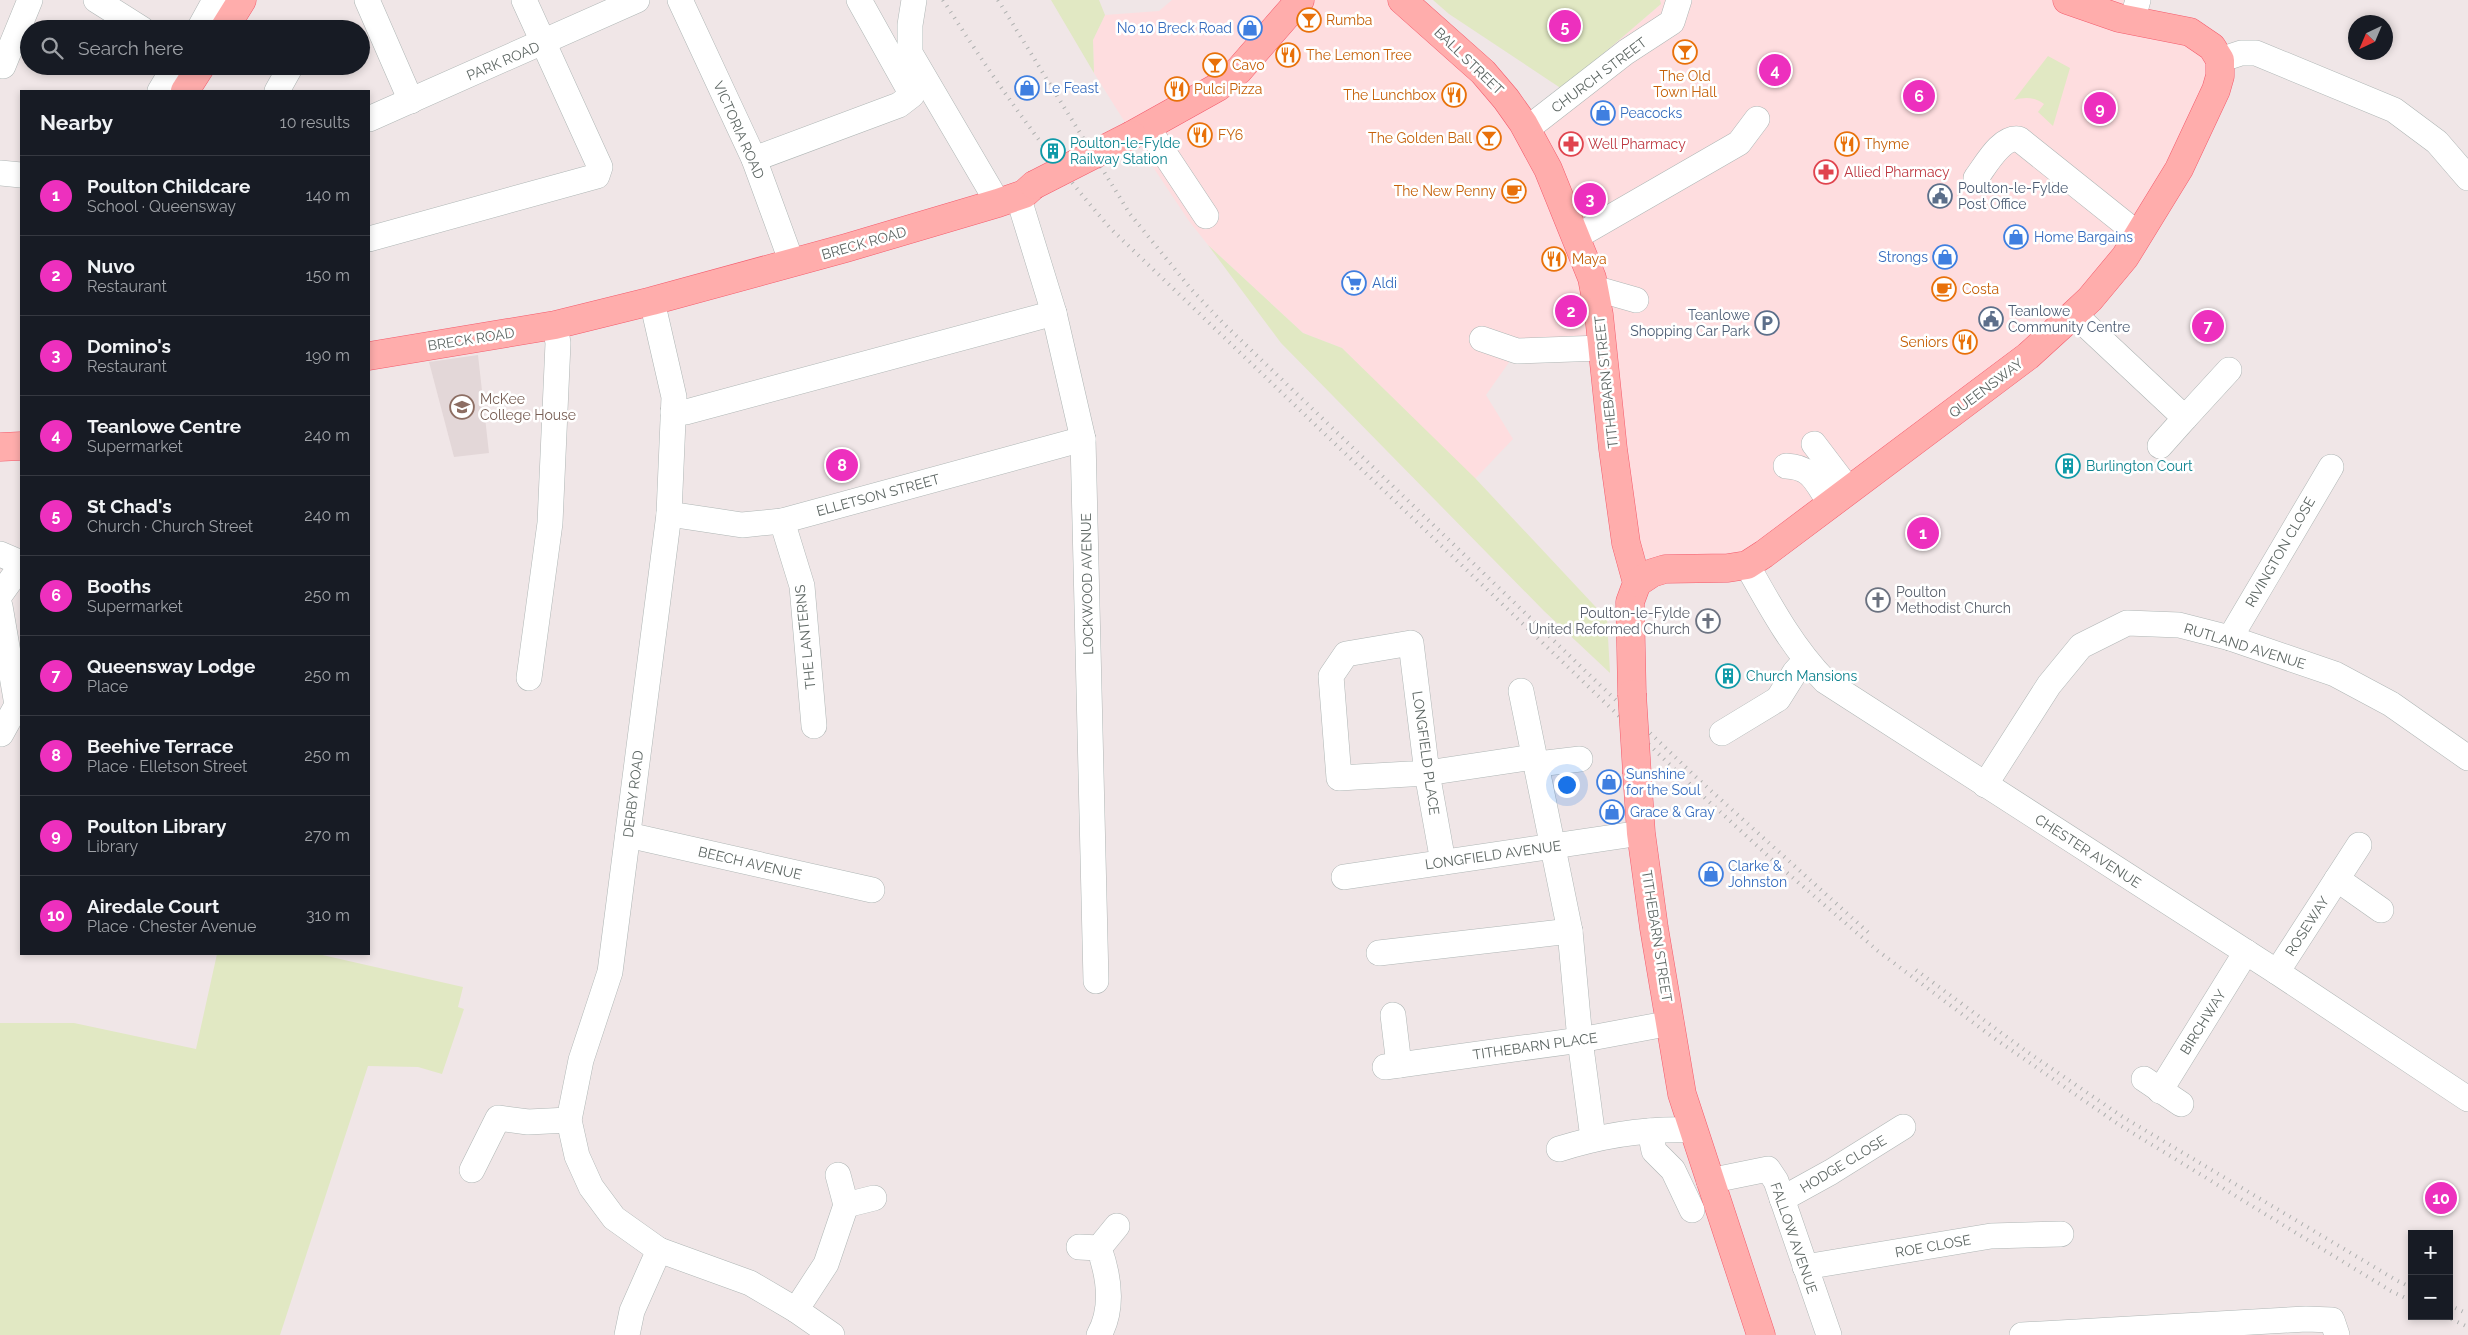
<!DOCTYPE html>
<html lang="en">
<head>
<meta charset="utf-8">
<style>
	:root { --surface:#171b24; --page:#20242c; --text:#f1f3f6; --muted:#9ea1a6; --line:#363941; --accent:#ed30be }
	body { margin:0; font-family:Raleway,sans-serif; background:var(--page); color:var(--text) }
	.controls { position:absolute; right:15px; bottom:15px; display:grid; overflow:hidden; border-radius:0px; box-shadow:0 2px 8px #0003 }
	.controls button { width:45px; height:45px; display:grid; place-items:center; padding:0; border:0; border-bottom:1px solid var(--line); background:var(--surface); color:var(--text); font:25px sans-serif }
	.compass { position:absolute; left:2348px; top:15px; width:45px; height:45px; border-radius:50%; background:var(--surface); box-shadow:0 2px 8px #0003; rotate:224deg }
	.you { position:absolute; left:1566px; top:784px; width:18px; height:18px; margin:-12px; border:4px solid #fff; border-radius:50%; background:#1a73e8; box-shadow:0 0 0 8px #1a73e833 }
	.badge { display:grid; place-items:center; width:32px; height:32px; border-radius:50%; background:var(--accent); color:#fff; font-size:16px; font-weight:700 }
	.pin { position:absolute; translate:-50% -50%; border:2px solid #fff; box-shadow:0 1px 5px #0006 }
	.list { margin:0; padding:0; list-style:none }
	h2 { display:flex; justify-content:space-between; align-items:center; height:65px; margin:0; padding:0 20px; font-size:21px }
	h2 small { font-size:16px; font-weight:400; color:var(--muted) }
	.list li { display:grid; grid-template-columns:32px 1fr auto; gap:15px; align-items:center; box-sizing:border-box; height:80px; padding:0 20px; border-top:1px solid var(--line) }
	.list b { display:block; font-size:19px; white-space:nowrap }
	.list p { margin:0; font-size:16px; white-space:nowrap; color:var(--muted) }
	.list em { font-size:16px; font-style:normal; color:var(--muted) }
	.icon { flex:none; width:28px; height:28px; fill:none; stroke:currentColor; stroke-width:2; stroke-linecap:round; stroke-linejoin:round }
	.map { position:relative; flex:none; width:2468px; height:1335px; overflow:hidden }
	.search { position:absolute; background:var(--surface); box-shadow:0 2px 8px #0003; left:20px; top:20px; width:350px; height:55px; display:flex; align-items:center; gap:12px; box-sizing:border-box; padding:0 18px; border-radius:28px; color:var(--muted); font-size:19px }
	.panel { position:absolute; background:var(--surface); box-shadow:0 2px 8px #0003; left:20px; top:90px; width:350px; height:865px; border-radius:0px }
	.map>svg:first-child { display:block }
	.commercial { fill:#fedddf }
	.education { fill:#e3d7d8 }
	.green { fill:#e1e8c3 }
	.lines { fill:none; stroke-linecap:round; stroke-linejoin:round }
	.minor-casing { stroke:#afb6b5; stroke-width:26 }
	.major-casing { stroke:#f45b6c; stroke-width:29 }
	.minor { stroke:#fff; stroke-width:25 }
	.major { stroke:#ffadac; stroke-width:28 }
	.rail { stroke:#afb1b0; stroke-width:4; stroke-dasharray:1 6; stroke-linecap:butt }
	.major-bridge-casing { stroke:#f45b6c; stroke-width:29; stroke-linecap:butt }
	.major-bridge { stroke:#ffadac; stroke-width:28 }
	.labels { text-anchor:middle; stroke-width:5; stroke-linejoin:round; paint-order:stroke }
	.food-label { font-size:14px; fill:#c56008; stroke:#fff; text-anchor:start }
	.shop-label { font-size:14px; fill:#366cbe; stroke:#fff; text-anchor:start }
	.street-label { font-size:14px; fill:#5e6764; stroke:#fff }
	.culture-label { font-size:14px; fill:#0d838f; stroke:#fff; text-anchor:start }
	.health-label { font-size:14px; fill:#be3a42; stroke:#fff; text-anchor:start }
	.service-label { font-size:14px; fill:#4e5e75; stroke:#fff; text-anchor:start }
	.education-label { font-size:14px; fill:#785e54; stroke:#fff; text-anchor:start }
	.worship-label { font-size:14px; fill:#5b616d; stroke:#fff; text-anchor:start }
</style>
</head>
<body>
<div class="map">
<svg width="2468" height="1335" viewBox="0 0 2468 1335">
	<rect width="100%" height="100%" fill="#f0e6e7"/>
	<polygon class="commercial" points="1172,0 1402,0 1523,123 1661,4 1660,0 2130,0 2220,60 2105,282 1764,554 1652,562 1639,549 1602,348 1517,351 1486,395 1513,439 1475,479 1342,348 1303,333 1208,245 1189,221 1153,167 1094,73 1093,40 1105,15 1159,11"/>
	<polygon class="education" points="478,355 489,453 454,457 429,362"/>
	<g class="green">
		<polygon points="1051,0 1099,0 1105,15 1093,40 1094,73"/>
		<polygon points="1433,0 1660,0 1661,4 1562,89 1449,14"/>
		<path d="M2048,56L2070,68L2053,126L2038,112L2044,104C2035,97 2025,97 2014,100Z"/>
		<polygon points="1208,245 1303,333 1342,348 1475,478 1607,619 1610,673 1544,611 1281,343"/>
		<polygon points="217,954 318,954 463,987 458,1007 464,1009 442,1074 418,1067 368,1066 280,1335 0,1335 0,1023 74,1023 196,1049"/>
	</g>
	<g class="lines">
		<g class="minor-casing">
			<g id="minor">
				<polyline points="96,0 142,29"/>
				<polyline points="367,0 411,101"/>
				<polyline points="680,0 754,159 792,263"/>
				<polyline points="914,0 910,25 910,53 998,203"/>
				<polyline points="2132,21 2138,0"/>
				<polyline points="199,29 215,0"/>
				<polyline points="2220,60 2241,53 2256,53 2394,110 2437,142 2468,178"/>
				<polyline points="3,66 30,0"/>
				<polyline points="160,91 175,66"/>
				<polyline points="277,91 291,66"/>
				<polyline points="369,119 637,0"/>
				<polyline points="1147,127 1206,216"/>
				<polyline points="1527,129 1626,52 1672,22 1679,0"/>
				<polyline points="754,159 899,105 912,95 859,0"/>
				<polyline points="0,173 21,175"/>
				<path d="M1976,178C1986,165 2001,136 2019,139L2139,235"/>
				<polyline points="1018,196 1054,313 1083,439 1096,981"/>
				<polyline points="1576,237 1739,143 1757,119"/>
				<polyline points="369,239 597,176 600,167 524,0"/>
				<polyline points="1594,288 1636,300"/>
				<polyline points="652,301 674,397 669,514 610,972 581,1060 569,1120 577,1156 591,1187 614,1218 659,1250 750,1283 796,1310 832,1335"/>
				<polyline points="2074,314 2185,418 2229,370"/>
				<polyline points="1482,339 1517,351 1602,348"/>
				<polyline points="673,412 686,412 1054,313"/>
				<polyline points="1814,444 1849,490"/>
				<polyline points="2160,446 2185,418"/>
				<path d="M1786,466C1813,467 1816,483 1830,503"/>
				<polyline points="669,514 742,525 782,521 1083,439"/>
				<polyline points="782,521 802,586 814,726"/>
				<polyline points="0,554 21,563"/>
				<path d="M1747,565C1770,606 1792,647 1825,681L2277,972L2468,1099"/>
				<polyline points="0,595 13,577 21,570"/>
				<polyline points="0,606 17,705 1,734"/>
				<polyline points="2230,638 2331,467"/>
				<polyline points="529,678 550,523 558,343 555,325"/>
				<polyline points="1521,691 1570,931 1580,1040 1593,1138"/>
				<polyline points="1722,733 1778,699 1795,672 1805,661"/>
				<polyline points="1538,764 1580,759"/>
				<polyline points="1985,785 2049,685 2081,646 2127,623 2179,625 2230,638 2335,674 2391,704 2468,758"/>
				<polyline points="628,835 872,890"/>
				<polyline points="1443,862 1427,773 1411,643 1346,654 1331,676 1339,778 1427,773 1533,757"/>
				<polyline points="1344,877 1641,833"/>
				<polyline points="2337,879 2381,910"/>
				<polyline points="1379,953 1570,931"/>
				<polyline points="2277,972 2359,845"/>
				<polyline points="1393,1015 1399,1065"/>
				<polyline points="1385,1067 1580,1040 1671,1023"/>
				<polyline points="2144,1079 2181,1104"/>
				<polyline points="2160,1091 2246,952"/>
				<polyline points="1650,1131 1654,1151 1673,1170 1692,1210"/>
				<path d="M1559,1149C1603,1135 1647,1128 1693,1130"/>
				<polyline points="472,1170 498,1118 528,1122 569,1120"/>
				<polyline points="1709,1181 1768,1169 1776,1181 1829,1335"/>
				<polyline points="1782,1199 1831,1172 1903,1127"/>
				<polyline points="846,1205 874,1198"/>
				<path d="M1079,1247L1099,1248C1109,1276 1114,1308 1099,1335"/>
				<polyline points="1099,1248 1117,1226"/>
				<polyline points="1805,1267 1991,1236 2061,1234"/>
				<polyline points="796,1310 826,1264 846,1205 838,1175"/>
				<polyline points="627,1335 632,1311 659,1250"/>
				<polyline points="2022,1335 2306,1319 2332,1320 2337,1335"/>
			</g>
		</g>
		<g class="major-casing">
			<g id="major">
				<polyline points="1402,0 1483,72 1506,99 1523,123 1548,169 1592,278 1599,315 1613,449 1626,543 1637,583 1630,602 1632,694"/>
				<polyline points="224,29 242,0"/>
				<polyline points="185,91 201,66"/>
				<polyline points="1132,135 1218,87 1239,70 1300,0"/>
				<polyline points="369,356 555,325 652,301 846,248 998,203 1024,194 1034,185"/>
				<polyline points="0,447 21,446"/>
				<polyline points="1637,583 1652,573 1665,569 1728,568 1747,565 1764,554 2028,356 2074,314 2090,299 2125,257 2179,169 2216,90 2220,76 2220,60 2212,47 2190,32 2119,18 2067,0"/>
				<polyline points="1637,773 1641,833 1654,928 1682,1094 1761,1335"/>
			</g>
		</g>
		<use href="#minor" class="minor"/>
		<use href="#major" class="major"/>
		<g class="rail">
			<path d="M943,0C994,80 1048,157 1111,229L1692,786L1778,865L1878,951L1991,1036L2118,1124L2391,1291L2412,1301"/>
			<polyline points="998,0 1130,214 1191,289 1223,323 1698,779 1870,934"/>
			<polyline points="1916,970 2026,1051 2123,1117 2396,1280 2412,1288"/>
			<polyline points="2449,1305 2468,1314"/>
			<polyline points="2445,1316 2468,1327"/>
		</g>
		<g class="major-bridge-casing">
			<g id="major-bridge">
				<polyline points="1034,185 1132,135"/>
				<polyline points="1632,694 1637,773"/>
			</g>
		</g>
		<use href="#major-bridge" class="major-bridge"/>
	</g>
	<defs>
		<g id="bar-ring" transform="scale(1.25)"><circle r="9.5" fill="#fff" stroke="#e8710a" stroke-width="1.5"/><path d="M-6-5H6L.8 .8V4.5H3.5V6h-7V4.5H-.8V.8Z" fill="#e8710a"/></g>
		<g id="shop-ring" transform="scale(1.25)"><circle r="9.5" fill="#fff" stroke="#3f7fe0" stroke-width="1.5"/><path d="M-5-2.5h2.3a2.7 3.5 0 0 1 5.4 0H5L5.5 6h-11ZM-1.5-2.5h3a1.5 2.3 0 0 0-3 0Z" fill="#3f7fe0"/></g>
		<g id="restaurant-ring" transform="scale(1.25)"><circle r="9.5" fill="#fff" stroke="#e8710a" stroke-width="1.5"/><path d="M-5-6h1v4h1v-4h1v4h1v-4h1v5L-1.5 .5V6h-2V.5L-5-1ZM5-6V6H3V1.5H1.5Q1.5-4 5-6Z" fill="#e8710a"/></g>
		<g id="pharmacy-ring" transform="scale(1.25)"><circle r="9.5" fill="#fff" stroke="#e0444e" stroke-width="1.5"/><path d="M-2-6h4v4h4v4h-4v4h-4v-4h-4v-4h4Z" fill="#e0444e"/></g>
		<g id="building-ring" transform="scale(1.25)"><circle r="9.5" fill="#fff" stroke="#0f9aa8" stroke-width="1.5"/><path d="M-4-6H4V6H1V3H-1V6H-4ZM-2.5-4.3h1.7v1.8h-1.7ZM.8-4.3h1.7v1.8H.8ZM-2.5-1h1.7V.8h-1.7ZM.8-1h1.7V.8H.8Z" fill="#0f9aa8"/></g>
		<g id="cafe-ring" transform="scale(1.25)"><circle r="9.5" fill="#fff" stroke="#e8710a" stroke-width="1.5"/><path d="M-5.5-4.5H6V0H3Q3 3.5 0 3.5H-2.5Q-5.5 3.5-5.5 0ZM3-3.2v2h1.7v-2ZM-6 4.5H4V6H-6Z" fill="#e8710a"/></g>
		<g id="civic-ring" transform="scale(1.25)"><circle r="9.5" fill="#fff" stroke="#5c6f8a" stroke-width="1.5"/><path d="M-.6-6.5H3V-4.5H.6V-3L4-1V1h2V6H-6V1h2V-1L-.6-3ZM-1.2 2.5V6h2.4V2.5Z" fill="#5c6f8a"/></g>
		<g id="supermarket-ring" transform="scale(1.25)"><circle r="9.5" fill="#fff" stroke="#3f7fe0" stroke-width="1.5"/><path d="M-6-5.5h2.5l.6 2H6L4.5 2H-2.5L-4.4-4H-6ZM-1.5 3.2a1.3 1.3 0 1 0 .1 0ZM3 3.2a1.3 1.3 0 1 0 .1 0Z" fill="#3f7fe0"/></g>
		<g id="parking-ring" transform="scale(1.25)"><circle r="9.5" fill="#fff" stroke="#5c6f8a" stroke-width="1.5"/><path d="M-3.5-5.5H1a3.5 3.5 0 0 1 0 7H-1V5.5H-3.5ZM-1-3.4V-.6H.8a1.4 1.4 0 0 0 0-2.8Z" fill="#5c6f8a"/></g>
		<g id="school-ring" transform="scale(1.25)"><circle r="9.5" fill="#fff" stroke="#8d6e63" stroke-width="1.5"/><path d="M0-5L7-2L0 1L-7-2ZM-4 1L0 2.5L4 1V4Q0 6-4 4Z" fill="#8d6e63"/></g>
		<g id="church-ring" transform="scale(1.25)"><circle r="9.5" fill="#fff" stroke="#6b7280" stroke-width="1.5"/><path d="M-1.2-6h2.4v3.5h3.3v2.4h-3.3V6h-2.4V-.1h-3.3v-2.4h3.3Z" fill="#6b7280"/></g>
	</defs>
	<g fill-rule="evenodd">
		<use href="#bar-ring" x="1309" y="20"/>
		<use href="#shop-ring" x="1250" y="28"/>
		<use href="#bar-ring" x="1685" y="52"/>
		<use href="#restaurant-ring" x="1288" y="55"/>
		<use href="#bar-ring" x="1215" y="65"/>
		<use href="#shop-ring" x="1027" y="88"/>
		<use href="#restaurant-ring" x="1177" y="89"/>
		<use href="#restaurant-ring" x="1454" y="95"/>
		<use href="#shop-ring" x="1603" y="113"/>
		<use href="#restaurant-ring" x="1200" y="135"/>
		<use href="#bar-ring" x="1489" y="138"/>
		<use href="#pharmacy-ring" x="1571" y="144"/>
		<use href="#restaurant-ring" x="1847" y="144"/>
		<use href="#building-ring" x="1053" y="151"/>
		<use href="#pharmacy-ring" x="1826" y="172"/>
		<use href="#cafe-ring" x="1514" y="191"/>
		<use href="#civic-ring" x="1940" y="196"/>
		<use href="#shop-ring" x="2016" y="237"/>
		<use href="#shop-ring" x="1945" y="257"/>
		<use href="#restaurant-ring" x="1554" y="259"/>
		<use href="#supermarket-ring" x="1354" y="283"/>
		<use href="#cafe-ring" x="1944" y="289"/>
		<use href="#civic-ring" x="1991" y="319"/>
		<use href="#parking-ring" x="1767" y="323"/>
		<use href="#restaurant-ring" x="1965" y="342"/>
		<use href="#school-ring" x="462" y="407"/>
		<use href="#building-ring" x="2068" y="466"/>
		<use href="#church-ring" x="1878" y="600"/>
		<use href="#church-ring" x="1708" y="621"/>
		<use href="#building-ring" x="1728" y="676"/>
		<use href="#shop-ring" x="1609" y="782"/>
		<use href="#shop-ring" x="1612" y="812"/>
		<use href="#shop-ring" x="1711" y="874"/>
	</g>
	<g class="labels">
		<g class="food-label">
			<text x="1326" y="25">Rumba</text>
			<text x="1306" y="60">The Lemon Tree</text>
			<text x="1232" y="70">Cavo</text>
			<text x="1685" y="81" text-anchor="middle">The Old<tspan x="1685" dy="16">Town Hall</tspan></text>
			<text x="1194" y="94">Pulci Pizza</text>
			<text x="1436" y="100" text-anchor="end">The Lunchbox</text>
			<text x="1218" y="140">FY6</text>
			<text x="1472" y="143" text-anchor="end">The Golden Ball</text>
			<text x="1864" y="149">Thyme</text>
			<text x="1496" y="196" text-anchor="end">The New Penny</text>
			<text x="1572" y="264">Maya</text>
			<text x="1962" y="294">Costa</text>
			<text x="1948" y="347" text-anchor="end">Seniors</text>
		</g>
		<g class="shop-label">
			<text x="1232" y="33" text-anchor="end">No 10 Breck Road</text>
			<text x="1044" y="93">Le Feast</text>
			<text x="1620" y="118">Peacocks</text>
			<text x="2034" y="242">Home Bargains</text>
			<text x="1928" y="262" text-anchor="end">Strongs</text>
			<text x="1372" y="288">Aldi</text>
			<text x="1626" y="779">Sunshine<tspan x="1626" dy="16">for the Soul</tspan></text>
			<text x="1630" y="817">Grace &amp; Gray</text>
			<text x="1728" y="871">Clarke &amp;<tspan x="1728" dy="16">Johnston</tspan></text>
		</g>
		<g class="street-label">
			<text transform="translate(503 61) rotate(-23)" y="5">PARK ROAD</text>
			<text transform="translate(1469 61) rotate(44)" y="5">BALL STREET</text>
			<text transform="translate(1599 75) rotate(-37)" y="5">CHURCH STREET</text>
			<text transform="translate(739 130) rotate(66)" y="5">VICTORIA ROAD</text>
			<text transform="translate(864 243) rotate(-16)" y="5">BRECK ROAD</text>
			<text transform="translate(471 339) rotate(-9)" y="5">BRECK ROAD</text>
			<text transform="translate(1606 382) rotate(-96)" y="5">TITHEBARN STREET</text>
			<text transform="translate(1986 388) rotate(-37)" y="5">QUEENSWAY</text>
			<text transform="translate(878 495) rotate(-15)" y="5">ELLETSON STREET</text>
			<text transform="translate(2280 552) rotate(-60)" y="5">RIVINGTON CLOSE</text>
			<text transform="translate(1087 584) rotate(-91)" y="5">LOCKWOOD AVENUE</text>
			<text transform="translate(805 637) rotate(-96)" y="5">THE LANTERNS</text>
			<text transform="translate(2245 646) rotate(17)" y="5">RUTLAND AVENUE</text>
			<text transform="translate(1426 753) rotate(82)" y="5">LONGFIELD PLACE</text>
			<text transform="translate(633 794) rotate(-83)" y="5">DERBY ROAD</text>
			<text transform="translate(2088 851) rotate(33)" y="5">CHESTER AVENUE</text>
			<text transform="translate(1493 855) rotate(-8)" y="5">LONGFIELD AVENUE</text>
			<text transform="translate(750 863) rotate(13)" y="5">BEECH AVENUE</text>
			<text transform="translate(2307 926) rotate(-57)" y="5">ROSEWAY</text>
			<text transform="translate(1657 936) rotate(81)" y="5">TITHEBARN STREET</text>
			<text transform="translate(2203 1022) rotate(-58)" y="5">BIRCHWAY</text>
			<text transform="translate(1535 1046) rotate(-8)" y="5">TITHEBARN PLACE</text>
			<text transform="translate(1843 1164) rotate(-31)" y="5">HODGE CLOSE</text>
			<text transform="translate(1794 1238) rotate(71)" y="5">FALLOW AVENUE</text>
			<text transform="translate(1933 1246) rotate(-10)" y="5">ROE CLOSE</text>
		</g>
		<g class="culture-label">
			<text x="1070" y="148">Poulton-le-Fylde<tspan x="1070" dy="16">Railway Station</tspan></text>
			<text x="2086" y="471">Burlington Court</text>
			<text x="1746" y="681">Church Mansions</text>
		</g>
		<g class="health-label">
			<text x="1588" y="149">Well Pharmacy</text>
			<text x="1844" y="177">Allied Pharmacy</text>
		</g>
		<g class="service-label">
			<text x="1958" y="193">Poulton-le-Fylde<tspan x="1958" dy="16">Post Office</tspan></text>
			<text x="2008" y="316">Teanlowe<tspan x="2008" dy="16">Community Centre</tspan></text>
			<text x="1750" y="320" text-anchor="end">Teanlowe<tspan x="1750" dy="16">Shopping Car Park</tspan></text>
		</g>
		<g class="education-label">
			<text x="480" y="404">McKee<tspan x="480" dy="16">College House</tspan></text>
		</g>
		<g class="worship-label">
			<text x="1896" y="597">Poulton<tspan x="1896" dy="16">Methodist Church</tspan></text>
			<text x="1690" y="618" text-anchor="end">Poulton-le-Fylde<tspan x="1690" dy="16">United Reformed Church</tspan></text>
		</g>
	</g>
</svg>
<div class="controls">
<button>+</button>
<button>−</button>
</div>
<svg class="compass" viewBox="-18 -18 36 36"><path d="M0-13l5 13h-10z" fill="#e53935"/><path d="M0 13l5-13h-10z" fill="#9ea1a6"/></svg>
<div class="you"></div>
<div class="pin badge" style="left:1923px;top:533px">1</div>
<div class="pin badge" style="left:1571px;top:311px">2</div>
<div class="pin badge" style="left:1590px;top:199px">3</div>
<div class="pin badge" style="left:1775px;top:70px">4</div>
<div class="pin badge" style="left:1565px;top:26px">5</div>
<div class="pin badge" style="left:1919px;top:96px">6</div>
<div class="pin badge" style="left:2208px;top:326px">7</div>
<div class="pin badge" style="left:842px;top:465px">8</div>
<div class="pin badge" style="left:2100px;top:108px">9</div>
<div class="pin badge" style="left:2441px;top:1198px">10</div>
<div class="search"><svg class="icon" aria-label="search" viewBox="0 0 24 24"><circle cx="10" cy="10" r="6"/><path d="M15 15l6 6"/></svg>Search here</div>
<section class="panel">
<h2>Nearby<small>10 results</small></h2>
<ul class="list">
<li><span class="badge">1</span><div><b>Poulton Childcare</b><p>School · Queensway</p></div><em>140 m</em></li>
<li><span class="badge">2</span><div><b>Nuvo</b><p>Restaurant</p></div><em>150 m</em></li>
<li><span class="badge">3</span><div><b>Domino's</b><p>Restaurant</p></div><em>190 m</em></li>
<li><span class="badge">4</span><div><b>Teanlowe Centre</b><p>Supermarket</p></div><em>240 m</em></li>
<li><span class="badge">5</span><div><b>St Chad's</b><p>Church · Church Street</p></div><em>240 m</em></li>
<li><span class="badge">6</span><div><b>Booths</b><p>Supermarket</p></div><em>250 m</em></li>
<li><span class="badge">7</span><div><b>Queensway Lodge</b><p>Place</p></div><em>250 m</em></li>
<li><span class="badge">8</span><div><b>Beehive Terrace</b><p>Place · Elletson Street</p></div><em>250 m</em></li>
<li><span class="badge">9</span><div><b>Poulton Library</b><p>Library</p></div><em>270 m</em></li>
<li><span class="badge">10</span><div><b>Airedale Court</b><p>Place · Chester Avenue</p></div><em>310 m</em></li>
</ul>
</section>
</div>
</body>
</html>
